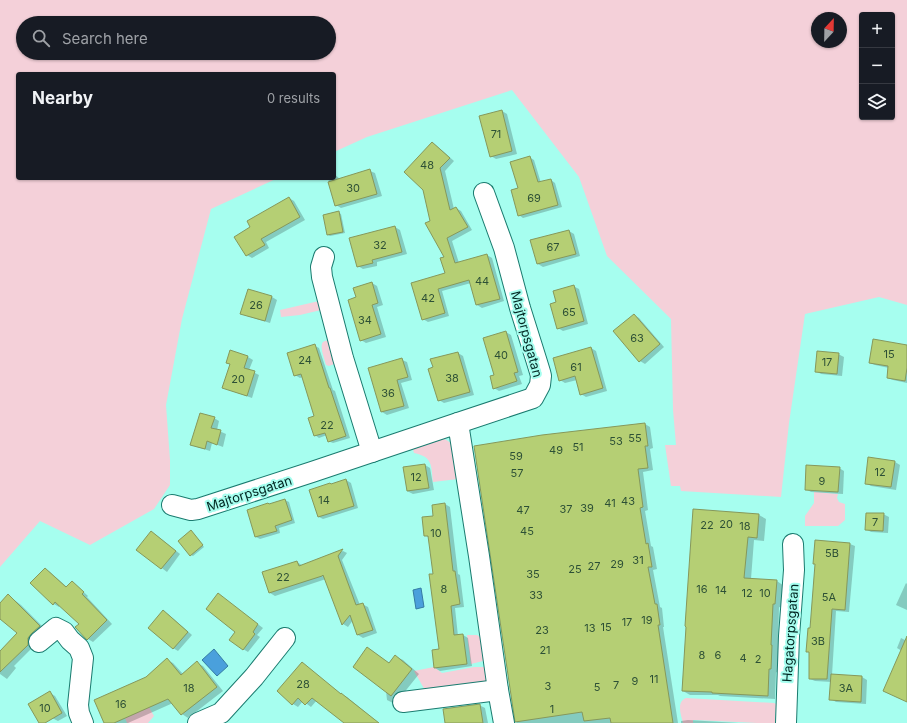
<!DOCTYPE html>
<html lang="en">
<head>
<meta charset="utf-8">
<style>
	:root { --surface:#171b24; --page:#20242c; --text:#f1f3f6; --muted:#9ea1a6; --line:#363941 }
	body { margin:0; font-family:Inter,sans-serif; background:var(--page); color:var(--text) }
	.controls { position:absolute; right:12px; top:12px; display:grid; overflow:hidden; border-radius:4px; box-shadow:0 1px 3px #0004 }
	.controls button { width:36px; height:36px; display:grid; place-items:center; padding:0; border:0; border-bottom:1px solid var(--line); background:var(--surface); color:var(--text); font:20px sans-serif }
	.compass { position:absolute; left:811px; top:12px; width:36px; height:36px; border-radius:50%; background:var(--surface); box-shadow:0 1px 3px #0004; rotate:22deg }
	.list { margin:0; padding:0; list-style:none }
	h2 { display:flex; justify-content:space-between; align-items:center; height:52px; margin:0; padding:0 16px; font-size:17px }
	h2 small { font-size:13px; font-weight:400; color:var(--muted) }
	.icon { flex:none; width:22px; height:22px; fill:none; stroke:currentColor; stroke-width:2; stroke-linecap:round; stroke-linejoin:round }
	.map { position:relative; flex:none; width:907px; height:723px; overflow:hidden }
	.search { position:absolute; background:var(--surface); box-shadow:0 1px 3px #0004; left:16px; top:16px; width:320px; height:44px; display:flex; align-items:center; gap:10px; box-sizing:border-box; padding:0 14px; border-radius:22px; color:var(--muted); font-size:15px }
	.panel { position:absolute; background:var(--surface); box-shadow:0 1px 3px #0004; left:16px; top:72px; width:320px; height:108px; border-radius:4px }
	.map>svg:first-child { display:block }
	.green { fill:#f4d0d9; fill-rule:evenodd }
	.water { fill:#4aa0dc; stroke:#347ba4 }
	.shadow { fill:#0003 }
	.building { fill:#b5cf74; stroke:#86985b }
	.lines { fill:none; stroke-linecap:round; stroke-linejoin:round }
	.minor-casing { stroke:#1a7b6f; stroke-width:22 }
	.minor { stroke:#fff; stroke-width:20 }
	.labels { text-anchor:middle; stroke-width:4; stroke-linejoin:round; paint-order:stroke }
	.number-label { font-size:11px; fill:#2d5036 }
	.street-label { font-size:13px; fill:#002621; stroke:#a6feef }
</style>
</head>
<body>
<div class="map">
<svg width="907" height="723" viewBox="0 0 907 723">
	<rect width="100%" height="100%" fill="#a6feef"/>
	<g class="green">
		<path d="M0,0H907V305L879,297L805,314L789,423L781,497L681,491L680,486H671L665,445H676L673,410L671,319L607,256L579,177L512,90L367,137L334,152V74H18V178H278L211,209L182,319L166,405L170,460V485L154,509L90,545L40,521L0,567ZM862,15H892V117H862ZM817,18H841V42H817ZM23,23H329V53H23Z"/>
		<polygon points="319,301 321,310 300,315 281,317 280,310"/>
		<path d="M330,340L337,363L329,366L326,365C325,360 319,346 323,342C324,341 328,340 330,340Z"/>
		<path d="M441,437L448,441L453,445L458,479L433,482C431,465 433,457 414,453L412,446Z"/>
		<polygon points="814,492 838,494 837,498 839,502 845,504 845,520 838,526 805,526 805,516 814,503"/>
		<polygon points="467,635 477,635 480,637 484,658 483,661 471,664"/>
		<polygon points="434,667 442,673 474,667 484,667 487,683 426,692 414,671"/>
		<path d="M686,698L774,703L776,704L775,723H757L695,720H693V723H683C681,715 676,702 686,698Z"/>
		<polygon points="149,707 154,716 148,723 127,723 125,718"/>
	</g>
	<g class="water">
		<polygon points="421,588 424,607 416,609 413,590"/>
		<polygon points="214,649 228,666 217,676 202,660"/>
	</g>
	<g class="shadow">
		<polygon points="502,111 507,114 517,154 496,159 491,156"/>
		<polygon points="433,143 437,146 454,161 445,171 454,209 456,208 461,211 472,230 452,241 459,263 487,255 492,258 504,301 482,308 477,305 471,283 442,291 449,316 428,322 423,319 412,283 447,274 446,257 432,221"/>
		<polygon points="529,157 534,160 541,183 551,180 555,183 562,207 523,218 519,215 520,189"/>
		<polygon points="370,171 375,173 382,196 341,208 336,205 328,178 334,178 334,174 340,179"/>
		<polygon points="289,198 294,201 305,220 266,242 269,248 252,258 247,255 252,227"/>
		<polygon points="338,212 341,214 345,233 330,236 328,235"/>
		<polygon points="395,227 400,230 407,254 377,262 377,266 363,269 358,266"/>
		<polygon points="569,231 574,234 580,256 543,267 538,264"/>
		<polygon points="372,283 377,286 383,305 377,307 386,337 366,343 361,340 358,298"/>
		<polygon points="573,286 579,289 588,324 563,331 558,328 557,303"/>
		<polygon points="248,290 272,297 277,300 270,323 247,316 242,313"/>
		<polygon points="634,315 639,318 664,347 645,364 640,361"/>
		<polygon points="506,332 511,335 523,375 519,376 522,384 499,391 494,388 495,376"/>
		<polygon points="315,346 319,348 333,390 335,391 350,438 333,443 328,441 327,435 319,438 315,435 315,417 303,377 300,378 295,375"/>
		<polygon points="907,346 907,383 893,380 888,378 889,368 875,365 870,363"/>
		<polygon points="591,348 596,351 607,391 586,397 581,394 577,380 565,383 560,380"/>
		<polygon points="230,351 248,357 253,360 249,370 259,375 252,398 229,390 223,387 231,365 227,362"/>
		<polygon points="458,353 463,356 474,395 444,403 439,400"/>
		<polygon points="838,354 844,357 842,376 821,374 816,371"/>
		<polygon points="402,360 407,362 412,380 401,383 409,408 387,415 382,412"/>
		<polygon points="214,418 219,421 217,430 226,434 223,447 212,443 210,451 197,447 191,444"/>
		<polygon points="645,424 650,427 653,448 650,449 653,470 643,472 648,510 645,511 651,546 653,547 657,569 653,570 660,607 662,608 664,627 663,627 678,723 517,723 516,722 512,697"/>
		<polygon points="895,462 900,465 896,490 871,486 866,483"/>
		<polygon points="425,465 430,468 434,490 413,494 407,491 404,468"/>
		<polygon points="839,468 844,471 843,494 811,492 806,489"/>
		<polygon points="346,480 351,483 358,508 323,519 319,517 332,485"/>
		<polygon points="285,500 289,502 295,523 279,528 280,533 260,539 256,537"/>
		<polygon points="445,504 450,507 458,574 460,575 464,607 455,608 458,636 463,635 468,638 472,666 440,671 435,668 440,650 434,575 430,538 425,535 434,516"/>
		<polygon points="694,510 759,515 766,519 764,541 754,540 751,579 777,581 784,586 782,608 779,607 778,649 779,650 778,673 776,672 775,699 720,696 718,695 690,695 683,691"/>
		<polygon points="883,514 889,517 888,533 871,532 866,529"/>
		<polygon points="191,532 193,533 204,547 193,556 191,555"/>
		<polygon points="156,535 180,554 167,572 137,549"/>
		<polygon points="850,544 855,546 849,612 836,611 832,675 862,677 867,680 866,704 836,702 831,699 832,682 815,681 810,679 810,653 807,651 811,630"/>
		<polygon points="343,551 347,553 342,560 360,605 362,604 368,607 377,633 363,638 358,635 353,620 348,627 343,624 326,579 275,596 270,593 297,562 303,566"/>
		<polygon points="45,569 50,572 68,588 72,583 77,586 88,596 87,597 112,624 93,642 88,639 80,624 60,605 59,607 54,604 32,583"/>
		<polygon points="906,583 907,584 907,610 896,605"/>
		<polygon points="8,595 21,605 45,629 33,647 14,666 16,668 7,679 0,674 0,652 19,633 0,618 0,605"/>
		<polygon points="223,598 263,628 257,635 260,637 248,652 243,649"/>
		<polygon points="163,612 168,614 192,635 178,651 173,648"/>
		<polygon points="901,638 907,641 907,702 902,651 897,648"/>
		<polygon points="368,648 389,663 395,656 403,660 419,674 395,704 387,700 386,691"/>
		<polygon points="167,660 173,663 183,674 197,663 203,666 223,691 188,718 182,714 173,703 128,723 105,723 147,678"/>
		<polygon points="278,690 342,695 347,697 376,721 375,723 345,723 317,700 311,707 303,701 298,707 293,704"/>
		<polygon points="50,693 55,696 67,716 58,721 52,718"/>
		<polygon points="479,705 485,708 488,723 446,723"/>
		<polygon points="688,720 739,723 681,723 681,721"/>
	</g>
	<g class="building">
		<polygon points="502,110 512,151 490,157 479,116"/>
		<polygon points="432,142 450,158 440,168 450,210 456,207 468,227 447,238 455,263 487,254 500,299 476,305 469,280 438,289 445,313 422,320 411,283 445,273 440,258 444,257 425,223 430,221 423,190 404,172"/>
		<polygon points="530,156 538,182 551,179 558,205 518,216 511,190 518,188 510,162"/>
		<polygon points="370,169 377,194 335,206 328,182"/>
		<polygon points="289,197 300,217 261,239 265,245 246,256 234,237 250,227 247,221"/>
		<polygon points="339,211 343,232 327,235 323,215"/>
		<polygon points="395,226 402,252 372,260 373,263 357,267 349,238"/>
		<polygon points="569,230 576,254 537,264 530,240"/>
		<polygon points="372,282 378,303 372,305 381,334 360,341 348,300 356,297 353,288"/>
		<polygon points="574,285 584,321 557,329 550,304 556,302 553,291"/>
		<polygon points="248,289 272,296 265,321 240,314"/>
		<polygon points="634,314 660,344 639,362 613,331"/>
		<polygon points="506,331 518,372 514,373 517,381 493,389 490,376 494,375 483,338"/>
		<polygon points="873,339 907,345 907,368 905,381 887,378 888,366 869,363"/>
		<polygon points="315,344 329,388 330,388 346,436 328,442 325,433 314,436 308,418 314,416 301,374 294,376 287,353"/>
		<polygon points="591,347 603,388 580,395 575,376 559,381 553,358"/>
		<polygon points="230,350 248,356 244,368 255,371 247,396 222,388 230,364 226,363"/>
		<polygon points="817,351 839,353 837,374 815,372"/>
		<polygon points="458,352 470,392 438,401 428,369 433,367 430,359"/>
		<polygon points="402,358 408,377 397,380 404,406 381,412 368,368"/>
		<polygon points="200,413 215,417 211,428 221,430 217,445 207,441 205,449 190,445"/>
		<polygon points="645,423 648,446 645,446 648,468 638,469 643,507 640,508 646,544 648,543 652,567 648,567 655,604 657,604 660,625 658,625 673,723 611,723 610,718 584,721 582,712 515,722 474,446 542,435"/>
		<polygon points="868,457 895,461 891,487 865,484"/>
		<polygon points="425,464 429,488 407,491 403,467"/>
		<polygon points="806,465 840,467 838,492 805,490"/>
		<polygon points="346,479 354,506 318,517 309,490 330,483 331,484"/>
		<polygon points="285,499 292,520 275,526 277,531 255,537 247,510 268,503 269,504"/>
		<polygon points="445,503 453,571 455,571 460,604 451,606 454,635 463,634 467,664 434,668 432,650 439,649 429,574 433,574 428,536 424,536 422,517 433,516 432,505"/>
		<polygon points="693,509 759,514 757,538 748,537 744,578 777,580 775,604 773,604 771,645 772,645 771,669 769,669 768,696 712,693 712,692 682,691 686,627 685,626"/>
		<polygon points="866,513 884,513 883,531 865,530"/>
		<polygon points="191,530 203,545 190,556 178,541"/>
		<polygon points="151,531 176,551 161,569 136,550"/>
		<polygon points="815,540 850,543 845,610 832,609 827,679 809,679 809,652 806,652 808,628 810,628 815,564 813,564"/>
		<polygon points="343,549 338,556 356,605 363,603 373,630 357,635 350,615 342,625 323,575 322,576 269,593 262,572 297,561 299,566"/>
		<polygon points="45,568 66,587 72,581 84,592 82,594 107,620 87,640 75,627 79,624 55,602 53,605 30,583"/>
		<polygon points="218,593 258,624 253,632 255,634 243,650 229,640 235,632 206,609"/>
		<polygon points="8,594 40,626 32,633 28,638 28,645 0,672 0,651 17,633 0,619 0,603"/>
		<polygon points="163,610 188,632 173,649 148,628"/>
		<polygon points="907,636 907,702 883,691"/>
		<polygon points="367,647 389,663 395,655 412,669 391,696 353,667"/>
		<polygon points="167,658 181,675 197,661 217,687 181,715 168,699 114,723 104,723 94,700 146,677"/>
		<polygon points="302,662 341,694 341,693 379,723 344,723 312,698 305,705 298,698 292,705 277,691"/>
		<polygon points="831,674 862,676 861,702 829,700"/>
		<polygon points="50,691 62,713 45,723 39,723 28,704"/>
		<polygon points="480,704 483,723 445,723 443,709"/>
	</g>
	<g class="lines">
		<g class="minor-casing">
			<g id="minor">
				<polyline points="324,257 321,267 322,277 343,358 372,452"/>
				<polyline points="458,423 533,398 540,385 541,376 540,372 536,359 520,308 504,248 484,193"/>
				<polyline points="172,505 191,510 198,509 312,472 458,423 479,556 498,690 504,723"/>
				<polyline points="39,642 56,628 64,632 70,640 79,648 83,658 78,705 79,713 83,723"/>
				<polyline points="403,702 498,690"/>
				<polyline points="198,723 221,713 254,677 285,638"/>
				<polyline points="786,723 789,636 794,570 793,544"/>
			</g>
		</g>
		<use href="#minor" class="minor"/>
	</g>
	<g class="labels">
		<g class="number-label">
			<text x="496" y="138">71</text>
			<text x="427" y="169">48</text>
			<text x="353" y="192">30</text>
			<text x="534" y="202">69</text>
			<text x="380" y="249">32</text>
			<text x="553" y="251">67</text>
			<text x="482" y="285">44</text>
			<text x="428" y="302">42</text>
			<text x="256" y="309">26</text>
			<text x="569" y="316">65</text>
			<text x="365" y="324">34</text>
			<text x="637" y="342">63</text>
			<text x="889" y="358">15</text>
			<text x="501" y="359">40</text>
			<text x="305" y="364">24</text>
			<text x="827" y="366">17</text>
			<text x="576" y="371">61</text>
			<text x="452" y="382">38</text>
			<text x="238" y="383">20</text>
			<text x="388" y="397">36</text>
			<text x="327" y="429">22</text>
			<text x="635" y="442">55</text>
			<text x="616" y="445">53</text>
			<text x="578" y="451">51</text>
			<text x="556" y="454">49</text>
			<text x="516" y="460">59</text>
			<text x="880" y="476">12</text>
			<text x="517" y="477">57</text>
			<text x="416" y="481">12</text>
			<text x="822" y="485">9</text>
			<text x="324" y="504">14</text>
			<text x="628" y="505">43</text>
			<text x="610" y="507">41</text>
			<text x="587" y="512">39</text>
			<text x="566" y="513">37</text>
			<text x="523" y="514">47</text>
			<text x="875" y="526">7</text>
			<text x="726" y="528">20</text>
			<text x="707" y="529">22</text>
			<text x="745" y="530">18</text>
			<text x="527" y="535">45</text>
			<text x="436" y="537">10</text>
			<text x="832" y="557">5B</text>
			<text x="638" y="564">31</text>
			<text x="617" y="568">29</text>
			<text x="594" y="570">27</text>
			<text x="575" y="573">25</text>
			<text x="533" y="578">35</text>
			<text x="283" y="581">22</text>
			<text x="444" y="593">8</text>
			<text x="702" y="593">16</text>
			<text x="721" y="594">14</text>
			<text x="747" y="597">12</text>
			<text x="765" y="597">10</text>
			<text x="536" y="599">33</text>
			<text x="829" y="601">5A</text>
			<text x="647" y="624">19</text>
			<text x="627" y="626">17</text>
			<text x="606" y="631">15</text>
			<text x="590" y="632">13</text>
			<text x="542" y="634">23</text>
			<text x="818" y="645">3B</text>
			<text x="545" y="654">21</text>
			<text x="702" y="659">8</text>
			<text x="718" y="659">6</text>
			<text x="743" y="662">4</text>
			<text x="758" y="663">2</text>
			<text x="654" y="683">11</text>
			<text x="635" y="685">9</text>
			<text x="303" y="688">28</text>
			<text x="616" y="689">7</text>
			<text x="548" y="690">3</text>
			<text x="597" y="691">5</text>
			<text x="189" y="692">18</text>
			<text x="846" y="692">3A</text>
			<text x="121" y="708">16</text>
			<text x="45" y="712">10</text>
			<text x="552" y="713">1</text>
		</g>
		<g class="street-label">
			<text transform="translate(527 334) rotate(75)" y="5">Majtorpsgatan</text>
			<text transform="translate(249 493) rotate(-18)" y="5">Majtorpsgatan</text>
			<text transform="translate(790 633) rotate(-86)" y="5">Hagatorpsgatan</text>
		</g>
	</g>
</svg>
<div class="controls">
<button>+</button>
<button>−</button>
<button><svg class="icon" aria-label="layers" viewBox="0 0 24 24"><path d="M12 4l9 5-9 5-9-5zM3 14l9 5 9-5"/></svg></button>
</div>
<svg class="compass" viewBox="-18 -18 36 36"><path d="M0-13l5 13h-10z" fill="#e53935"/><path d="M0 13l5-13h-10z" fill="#9ea1a6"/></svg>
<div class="search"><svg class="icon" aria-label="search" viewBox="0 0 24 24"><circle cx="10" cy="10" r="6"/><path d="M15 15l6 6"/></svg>Search here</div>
<section class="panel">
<h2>Nearby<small>0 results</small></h2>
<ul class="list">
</ul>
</section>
</div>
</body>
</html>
